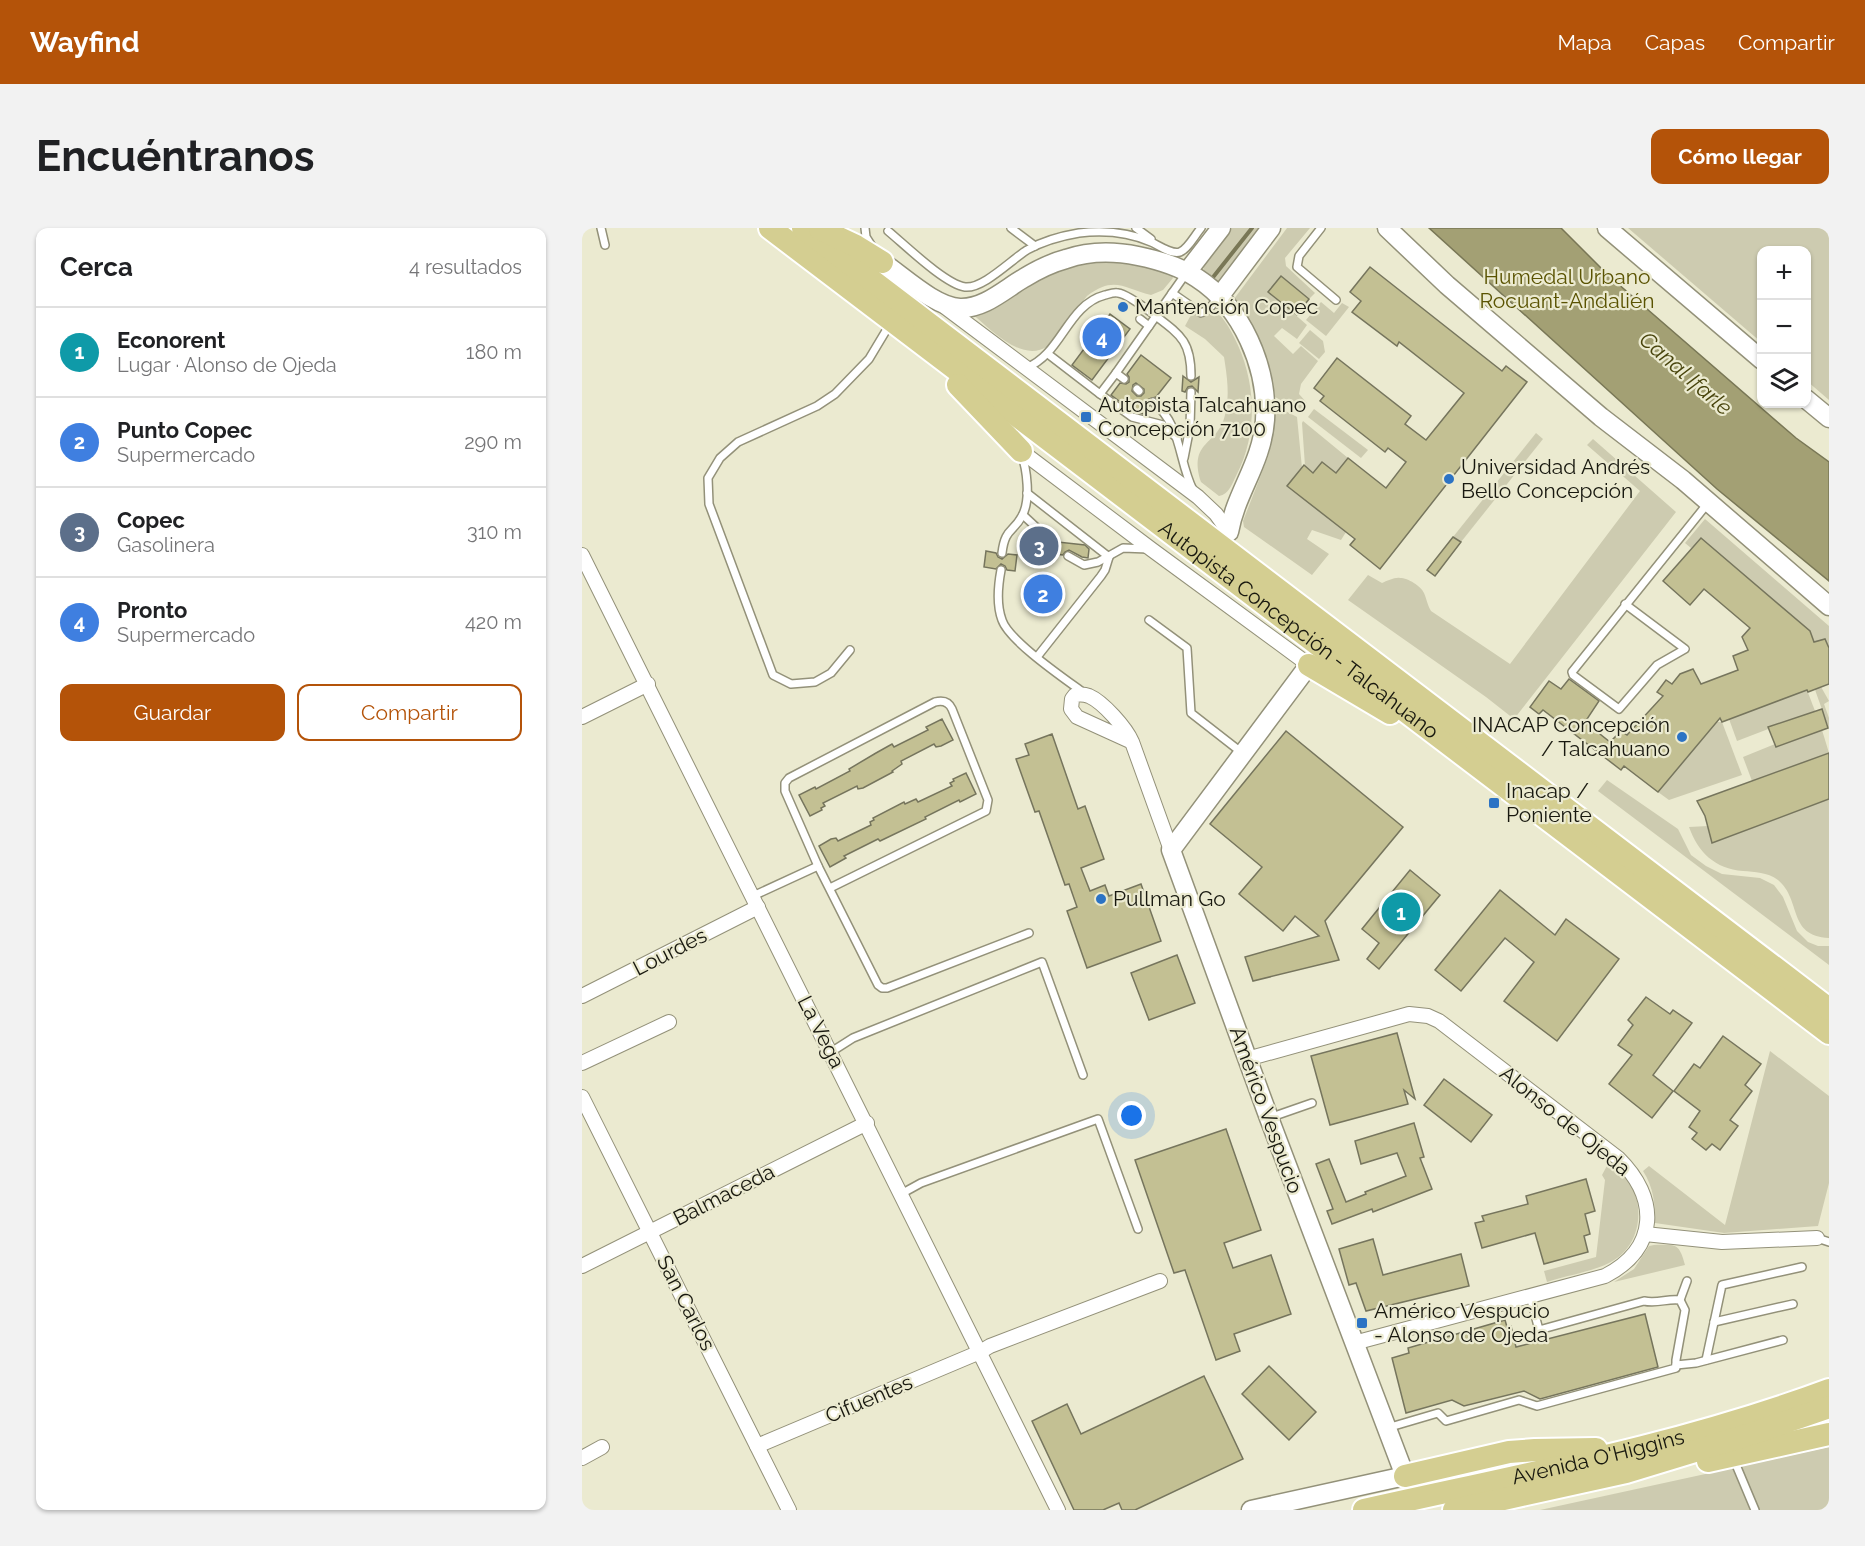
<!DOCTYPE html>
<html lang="es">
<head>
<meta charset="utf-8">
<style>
	:root { --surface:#fff; --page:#f2f2f2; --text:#202124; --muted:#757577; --line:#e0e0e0; --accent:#b45309 }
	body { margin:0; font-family:Raleway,sans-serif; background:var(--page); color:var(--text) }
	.controls { position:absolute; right:18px; top:18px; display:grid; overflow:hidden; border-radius:12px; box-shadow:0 2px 4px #0004 }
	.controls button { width:54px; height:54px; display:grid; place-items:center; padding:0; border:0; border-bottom:2px solid var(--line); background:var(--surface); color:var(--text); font:30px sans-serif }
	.you { position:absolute; left:550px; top:888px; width:21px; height:21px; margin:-15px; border:4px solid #fff; border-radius:50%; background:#1a73e8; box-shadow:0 0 0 9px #1a73e833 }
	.badge { display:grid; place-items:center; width:39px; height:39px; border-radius:50%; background:var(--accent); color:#fff; font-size:20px; font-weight:700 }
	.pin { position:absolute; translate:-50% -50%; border:3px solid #fff; box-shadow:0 2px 6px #0006 }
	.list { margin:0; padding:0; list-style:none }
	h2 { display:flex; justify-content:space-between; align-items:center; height:78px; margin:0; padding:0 24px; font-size:26px }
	h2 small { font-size:20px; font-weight:400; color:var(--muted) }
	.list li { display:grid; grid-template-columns:39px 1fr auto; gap:18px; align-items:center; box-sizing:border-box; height:90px; padding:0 24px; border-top:2px solid var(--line) }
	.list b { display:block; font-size:22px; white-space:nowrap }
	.list p { margin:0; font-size:20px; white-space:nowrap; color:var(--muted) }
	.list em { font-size:20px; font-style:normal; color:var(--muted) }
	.actions { display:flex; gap:12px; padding:18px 24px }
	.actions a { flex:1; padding:14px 0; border:2px solid var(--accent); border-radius:12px; text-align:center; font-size:21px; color:var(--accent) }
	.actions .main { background:var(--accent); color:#fff }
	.icon { flex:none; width:33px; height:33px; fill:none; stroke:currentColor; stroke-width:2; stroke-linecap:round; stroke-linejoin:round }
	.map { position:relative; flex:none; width:1247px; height:1282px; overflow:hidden; border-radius:12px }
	header { display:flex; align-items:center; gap:36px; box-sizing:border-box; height:84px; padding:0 30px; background:var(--accent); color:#fff }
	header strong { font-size:28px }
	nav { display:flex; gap:33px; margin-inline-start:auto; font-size:21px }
	.intro { display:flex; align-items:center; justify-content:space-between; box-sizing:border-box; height:144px; padding:0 36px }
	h1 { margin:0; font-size:42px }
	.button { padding:15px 27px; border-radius:12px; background:var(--accent); color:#fff; font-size:21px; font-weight:700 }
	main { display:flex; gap:36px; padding:0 36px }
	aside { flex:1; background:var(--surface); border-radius:12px; box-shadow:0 2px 4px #0004 }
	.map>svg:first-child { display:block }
	.green { fill:#cdcbb0 }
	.water { fill:#a3a074; stroke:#797756; stroke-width:1.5 }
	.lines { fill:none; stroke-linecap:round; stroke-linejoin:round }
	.stream { stroke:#797756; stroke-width:4 }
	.building { fill:#c3c093; stroke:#76755d; stroke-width:1.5; fill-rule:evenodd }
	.service-casing { stroke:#939179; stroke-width:10 }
	.minor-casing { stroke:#939179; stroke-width:16 }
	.tertiary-casing { stroke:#939179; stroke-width:21 }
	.primary-casing { stroke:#fff; stroke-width:26 }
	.service { stroke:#fff; stroke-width:7 }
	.minor { stroke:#fff; stroke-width:14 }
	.tertiary { stroke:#fff; stroke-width:18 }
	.primary { stroke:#d4ce91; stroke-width:22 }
	.poi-dot { fill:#2c73c4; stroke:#ebead0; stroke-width:2 }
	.labels { text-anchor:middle; stroke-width:4.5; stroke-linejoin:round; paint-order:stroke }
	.park-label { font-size:21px; fill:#5a5302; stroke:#ebead0 }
	.poi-label { font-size:21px; fill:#18180f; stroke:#ebead0; text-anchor:start }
	.street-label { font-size:21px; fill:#18180f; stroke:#ebead0 }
	.water-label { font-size:22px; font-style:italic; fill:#48440c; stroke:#ebead0 }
</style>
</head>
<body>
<header>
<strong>Wayfind</strong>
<nav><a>Mapa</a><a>Capas</a><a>Compartir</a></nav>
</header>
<div class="intro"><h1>Encuéntranos</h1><a class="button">Cómo llegar</a></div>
<main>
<aside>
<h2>Cerca<small>4 resultados</small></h2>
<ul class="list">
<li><span class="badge" style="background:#0f9aa8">1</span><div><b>Econorent</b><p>Lugar · Alonso de Ojeda</p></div><em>180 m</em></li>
<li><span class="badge" style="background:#3f7fe0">2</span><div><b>Punto Copec</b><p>Supermercado</p></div><em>290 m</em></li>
<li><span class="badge" style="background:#5c6f8a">3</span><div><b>Copec</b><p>Gasolinera</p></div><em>310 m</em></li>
<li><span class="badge" style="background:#3f7fe0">4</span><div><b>Pronto</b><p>Supermercado</p></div><em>420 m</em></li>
</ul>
<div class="actions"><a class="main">Guardar</a><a>Compartir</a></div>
</aside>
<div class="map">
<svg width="1247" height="1282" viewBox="0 0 1247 1282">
	<rect width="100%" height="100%" fill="#ebead0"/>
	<g class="green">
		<polygon points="650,0 681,0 638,53 632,55 621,45 622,36"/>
		<path d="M705,0H728L703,30L704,38L733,65L727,71L699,48L687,64L725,97L715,111L700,100L692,108L711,126L719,118L736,133L719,156L717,166L725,175L720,184L693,169C684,128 675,110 652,75V71Z"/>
		<polygon points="1046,0 1247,0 1247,172 1225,153 1224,22 1180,22 1179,114"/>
		<path d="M553,33L590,46L591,50L581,62L569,67C542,61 533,47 505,68L466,118C439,136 408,100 389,85L451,52L498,34Z"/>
		<polygon points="739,74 752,85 760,75 767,79 744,108 724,92"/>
		<path d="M633,83C642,90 647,99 652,109C674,151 677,205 654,248C650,256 647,266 637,268L619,254C606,212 636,218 643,187C648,168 645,148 642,129L623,111L603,98L610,85L620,90Z"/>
		<polygon points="728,102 741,113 743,124 737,131 717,115"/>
		<polygon points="692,177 715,189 720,240 706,258 764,304 759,312 730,302 725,311 747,326 730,347 662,299 661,293 686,229 691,208"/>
		<polygon points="732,181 786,222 779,230 726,189"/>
		<polygon points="721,193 766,230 754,245 740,234 731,244 723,238 720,195"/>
		<polygon points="954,205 961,211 879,314 871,309"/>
		<path d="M1011,211L1094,284L932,491L904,469L766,372L786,347L800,355C805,353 813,349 818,350C826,350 839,358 842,365C845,372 845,376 849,383L928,436L1058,263L1005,217Z"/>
		<polygon points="1123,291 1247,398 1247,420 1232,414 1228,403 1119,311 1109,320 1103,315"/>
		<polygon points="1238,457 1247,473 1242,476 1247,490 1247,501 1232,459"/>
		<polygon points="1225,462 1233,483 1155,513 1147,491"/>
		<polygon points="1135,494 1140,494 1160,547 1087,572 1076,564"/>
		<polygon points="1240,502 1247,525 1170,553 1161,529 1193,516 1194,519"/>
		<polygon points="1025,552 1096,601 1109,627 1124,638 1140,646 1178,650 1192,657 1201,669 1215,703 1226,714 1236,718 1247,718 1247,737 1016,563"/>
		<path d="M1247,571V710C1205,708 1220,672 1196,652C1185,644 1173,644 1161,643C1133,641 1116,624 1107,599L1126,598L1130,615Z"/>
		<path d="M1188,823L1247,868V955L1236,998L1142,1005L1073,995C1073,976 1072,960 1061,943L1067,938L1143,997Z"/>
		<path d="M1027,934C1032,937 1038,940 1042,944C1064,972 1062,1018 1027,1035C1012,1043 983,1048 965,1054L962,1043L1014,1029L1023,952L1020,947Z"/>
		<path d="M1072,1017C1093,1017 1097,1014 1103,1037L1032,1054L1052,1041L1067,1018Z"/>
		<polygon points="1247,1219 1247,1282 958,1282"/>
	</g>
	<polygon class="water" points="847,0 979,0 1027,48 1214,210 1247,234 1247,353 1135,261"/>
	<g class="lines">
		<polyline class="stream" points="632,48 670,0"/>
	</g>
	<g class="building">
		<polygon points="788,39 920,143 924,138 945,154 798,341 768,317 773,311 705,258 722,237 731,245 740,234 754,245 766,230 804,260 824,234 806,220 803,224 738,173 742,168 732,160 755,130 829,188 823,196 844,212 882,165 817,114 815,118 770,84 779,73 768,64"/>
		<polygon points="699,48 727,71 715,87 686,64"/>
		<polygon points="528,86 548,101 510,152 490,137"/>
		<path d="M559,127L589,150L574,169L567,171V178L561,186L552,184L529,167L538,155L544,156L547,154V149L545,146ZM554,155L562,161V165L559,168H555L550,163L551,157Z"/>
		<polygon points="601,148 609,154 617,149 616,164 610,158 606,159 603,164 600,163"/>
		<polygon points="871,309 879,314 853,348 845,342"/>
		<polygon points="1119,310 1228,403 1232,414 1243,411 1247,420 1247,456 1226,464 1225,462 1140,494 1138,490 1076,564 1042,538 1039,542 961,482 957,486 948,479 967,453 979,461 987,451 1017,473 1003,494 1028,514 1039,503 1045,507 1081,468 1075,464 1084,452 1090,456 1098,446 1111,441 1119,456 1156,442 1151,428 1166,422 1160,409 1168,400 1122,361 1108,377 1081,353"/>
		<polygon points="446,311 460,312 469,320 474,318 476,314 503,317 507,321 506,330 500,329 487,322 483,324 481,327 444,323"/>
		<polygon points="404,323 414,325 416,329 420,331 426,326 435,327 433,343 425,342 423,338 419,336 414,341 402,339"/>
		<polygon points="1240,481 1246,500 1194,519 1186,499"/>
		<polygon points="360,491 371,512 359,518 354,519 352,516 319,533 320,536 310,543 311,544 281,560 276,561 275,558 241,575 243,578 239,580 240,582 228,588 217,567 233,559 234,561 268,543 267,541 294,525 310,516 312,519 346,502 344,499"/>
		<polygon points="704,503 821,599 743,693 757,732 671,753 663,729 737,708 713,688 701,703 657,666 680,639 628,596"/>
		<polygon points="470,506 496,581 503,578 522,631 499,640 508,663 523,657 527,668 559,656 579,713 505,740 485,683 495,679 487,656 483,657 457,583 453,584 434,531 447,527 443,516"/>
		<polygon points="1247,525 1247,571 1130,615 1123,588 1115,573"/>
		<polygon points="384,545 394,566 378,574 377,572 343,589 344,591 298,613 296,611 262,628 264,630 248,639 237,618 249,611 254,610 256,613 289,597 288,594 292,592 291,590 322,574 323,576 334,571 336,574 370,558 368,555 372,553 371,551"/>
		<polygon points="828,642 858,667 797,741 785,731 797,715 780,701"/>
		<polygon points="918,662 973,707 984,691 1037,731 975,813 922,773 952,734 923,710 879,763 853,742"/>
		<polygon points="595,727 613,775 567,792 549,745"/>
		<polygon points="1064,769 1088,786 1091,782 1110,795 1071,847 1091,863 1070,890 1027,856 1050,827 1036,817 1051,797 1046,792"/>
		<polygon points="815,805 833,871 822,862 826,876 748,897 729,828"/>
		<polygon points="1141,808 1179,836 1163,857 1170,863 1148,892 1156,898 1138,922 1130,916 1124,922 1110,911 1115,905 1107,899 1118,883 1092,863 1112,836 1118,840"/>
		<polygon points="862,851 910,887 889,914 842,877"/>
		<polygon points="832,895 842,929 838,930 850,961 791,984 790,981 750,996 745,983 751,981 734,936 747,931 764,974 784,966 783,964 824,948 815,925 779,936 773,913"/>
		<polygon points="644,901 679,1002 642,1015 651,1040 689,1027 709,1086 652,1106 658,1123 634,1132 603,1042 592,1045 553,932"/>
		<polygon points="1004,951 1013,983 1003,986 1008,1006 1002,1008 1006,1024 962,1036 953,1005 900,1020 893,995 902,993 900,988 946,976 944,968"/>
		<polygon points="791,1011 801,1047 879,1026 887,1058 784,1083 774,1055 767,1057 757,1021"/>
		<polygon points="1063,1086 1076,1139 958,1171 942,1163 882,1178 870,1172 824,1185 810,1130 827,1125 826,1120 923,1092 925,1099 929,1098 934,1119"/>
		<polygon points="687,1138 734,1184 707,1212 660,1166"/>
		<polygon points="622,1148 661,1231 553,1282 540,1282 537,1275 521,1282 492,1282 450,1193 485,1176 499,1206"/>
	</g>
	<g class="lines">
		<g class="service-casing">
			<g id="service">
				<polyline points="19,0 23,17"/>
				<polyline points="283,0 284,9 291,20"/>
				<polyline points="429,0 453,18"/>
				<polyline points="554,0 569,11"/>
				<polyline points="739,0 717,28 715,39 754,72"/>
				<path d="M306,3C323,17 363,56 383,59C401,61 429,32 445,22C461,13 479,8 497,5C522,2 546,4 569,14C576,17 590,27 598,24C606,21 613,7 619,0"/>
				<polyline points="590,65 619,85 626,82 637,69"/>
				<polyline points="558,91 567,98"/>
				<polyline points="466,126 518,166 534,145 542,151"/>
				<path d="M444,140C480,126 485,77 523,67C527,66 532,64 536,65C546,66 567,83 575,89C600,108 609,115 609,148"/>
				<polyline points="534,145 605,44"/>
				<polyline points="555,161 557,163"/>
				<polyline points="518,166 550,189 581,197 595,210"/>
				<path d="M571,174C600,197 596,232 611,262"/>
				<polyline points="602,230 608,199 609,164"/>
				<polyline points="445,265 527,329"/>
				<polyline points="441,287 470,314"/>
				<path d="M420,325C423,300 431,305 440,288C449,272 445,241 439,225"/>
				<polyline points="486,328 502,337 516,334 541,320 566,321"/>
				<path d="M419,342C416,358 414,376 420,392C427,413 483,451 502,465"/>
				<polyline points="1043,376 1103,421 1075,437 1037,481 991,447 990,444 1126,275"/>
				<polyline points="567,392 605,420 609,485 659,524"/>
				<polyline points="268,422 249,445 233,454 209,456 191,447 127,276 126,250 138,230 156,214 235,178 253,166 287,131 308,96"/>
				<polyline points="455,429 519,348 523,342 527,329"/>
				<path d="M248,660L404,583L406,572L370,481C367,474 361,472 353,474L207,550L203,555V563L236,638L296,757L300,760H305L447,705"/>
				<polyline points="171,668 236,638"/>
				<polyline points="249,824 271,810 460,734 501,847"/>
				<polyline points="687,890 730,875"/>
				<polyline points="319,966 339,955 516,891 556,1001"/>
				<polyline points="1235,1010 1247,1014"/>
				<polyline points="1098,1072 1105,1053"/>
				<polyline points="1132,1094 1211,1076"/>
				<polyline points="1124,1132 1140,1057 1220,1039"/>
				<polyline points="1094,1137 1114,1135 1201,1112"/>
				<path d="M805,1200L856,1185L864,1193L937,1172L955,1178L1094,1140V1132L1103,1082L1098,1072C1086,1070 1076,1076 1062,1073L957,1102L948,1068"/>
				<polyline points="1152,1232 1173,1282"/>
			</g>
		</g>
		<g class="minor-casing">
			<g id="minor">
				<polyline points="363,79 616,269 634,286 647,304"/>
				<polyline points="439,223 569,321 727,437"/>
				<polyline points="0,327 476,1282"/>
				<polyline points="0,489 66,456"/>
				<path d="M550,514L495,489L489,481L490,471L493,467C498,466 502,466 507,468C521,474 544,500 550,514L589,622"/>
				<polyline points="0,768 176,679"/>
				<path d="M665,831L827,786L846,788L857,793L1036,930C1077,970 1077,1020 1023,1048L772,1115"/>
				<polyline points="0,835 87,794"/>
				<polyline points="0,869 207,1282"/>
				<polyline points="1063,1006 1140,1014 1235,1010"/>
				<polyline points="0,1038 285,895"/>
				<polyline points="175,1218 398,1124 408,1118 578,1053"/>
				<polyline points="0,1230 20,1219"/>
			</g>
		</g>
		<g class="tertiary-casing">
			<g id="tertiary">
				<polyline points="805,0 865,57 1019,189 1101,252 1247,378"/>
				<polyline points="1025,0 1180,132"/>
				<path d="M300,34C321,48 353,79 378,80C402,81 423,61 442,50C455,42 469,35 484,31C507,23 532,23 556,28C576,32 597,38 615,50C660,79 686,139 683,192C680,235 654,264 647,304"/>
				<polyline points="605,44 639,0"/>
				<polyline points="637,69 689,0"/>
				<polyline points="1224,171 1247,190"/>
				<polyline points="669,1282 823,1248 687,890 589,622 727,437"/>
			</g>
		</g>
		<g class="primary-casing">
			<g id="primary">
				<path id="s1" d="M188,0L1247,805"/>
				<polyline points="221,0 1247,781"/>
				<polyline points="238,1 274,18 300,34"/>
				<polyline points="376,157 439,223"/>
				<polyline points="727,437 808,485"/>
				<polyline points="1126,1233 1247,1206"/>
				<polyline points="823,1248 927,1224 953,1222 1014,1221"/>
				<path id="s2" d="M782,1282C938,1247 1097,1218 1247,1162"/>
				<polyline points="872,1282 1044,1244 1172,1205 1247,1179"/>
			</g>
		</g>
		<use href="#service" class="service"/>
		<use href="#minor" class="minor"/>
		<use href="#tertiary" class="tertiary"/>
		<use href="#primary" class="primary"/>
	</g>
	<g class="poi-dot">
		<circle cx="541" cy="79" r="6"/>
		<rect x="498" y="183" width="12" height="12" rx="3"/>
		<circle cx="867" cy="251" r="6"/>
		<circle cx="1100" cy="509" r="6"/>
		<rect x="906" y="569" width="12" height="12" rx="3"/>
		<circle cx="519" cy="671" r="6"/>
		<rect x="774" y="1089" width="12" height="12" rx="3"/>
	</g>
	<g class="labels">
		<g class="park-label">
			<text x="985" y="56">Humedal Urbano<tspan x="985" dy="24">Rocuant-Andalién</tspan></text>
		</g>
		<g class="poi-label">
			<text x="553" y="86">Mantención Copec</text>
			<text x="516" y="184">Autopista Talcahuano<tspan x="516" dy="24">Concepción 7100</tspan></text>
			<text x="879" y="246">Universidad Andrés<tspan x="879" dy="24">Bello Concepción</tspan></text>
			<text x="1088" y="504" text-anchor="end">INACAP Concepción<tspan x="1088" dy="24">/ Talcahuano</tspan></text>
			<text x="924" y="570">Inacap /<tspan x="924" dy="24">Poniente</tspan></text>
			<text x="531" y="678">Pullman Go</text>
			<text x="792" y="1090">Américo Vespucio<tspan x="792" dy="24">- Alonso de Ojeda</tspan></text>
		</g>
		<g class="street-label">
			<text dy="7" stroke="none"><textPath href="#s1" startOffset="664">Autopista Concepción - Talcahuano</textPath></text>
			<text transform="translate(88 724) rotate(-27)" y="7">Lourdes</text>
			<text transform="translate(239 804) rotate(63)" y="7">La Vega</text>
			<text transform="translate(684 882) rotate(70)" y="7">Américo Vespucio</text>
			<text transform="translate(983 893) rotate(39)" y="7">Alonso de Ojeda</text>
			<text transform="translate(142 967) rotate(-27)" y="7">Balmaceda</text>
			<text transform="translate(104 1075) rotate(63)" y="7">San Carlos</text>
			<text transform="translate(287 1171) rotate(-23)" y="7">Cifuentes</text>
			<text dy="7" stroke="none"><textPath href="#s2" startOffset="240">Avenida O'Higgins</textPath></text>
		</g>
		<g class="water-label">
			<text transform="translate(1104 145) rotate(41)" y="8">Canal Ifarle</text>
		</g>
	</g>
</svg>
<div class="controls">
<button>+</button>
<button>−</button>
<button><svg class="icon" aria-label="layers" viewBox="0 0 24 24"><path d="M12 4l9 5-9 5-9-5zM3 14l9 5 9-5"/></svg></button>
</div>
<div class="you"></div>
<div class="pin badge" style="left:819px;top:684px;background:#0f9aa8">1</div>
<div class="pin badge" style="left:461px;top:366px;background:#3f7fe0">2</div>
<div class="pin badge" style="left:457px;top:318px;background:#5c6f8a">3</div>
<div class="pin badge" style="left:520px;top:109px;background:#3f7fe0">4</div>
</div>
</main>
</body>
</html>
